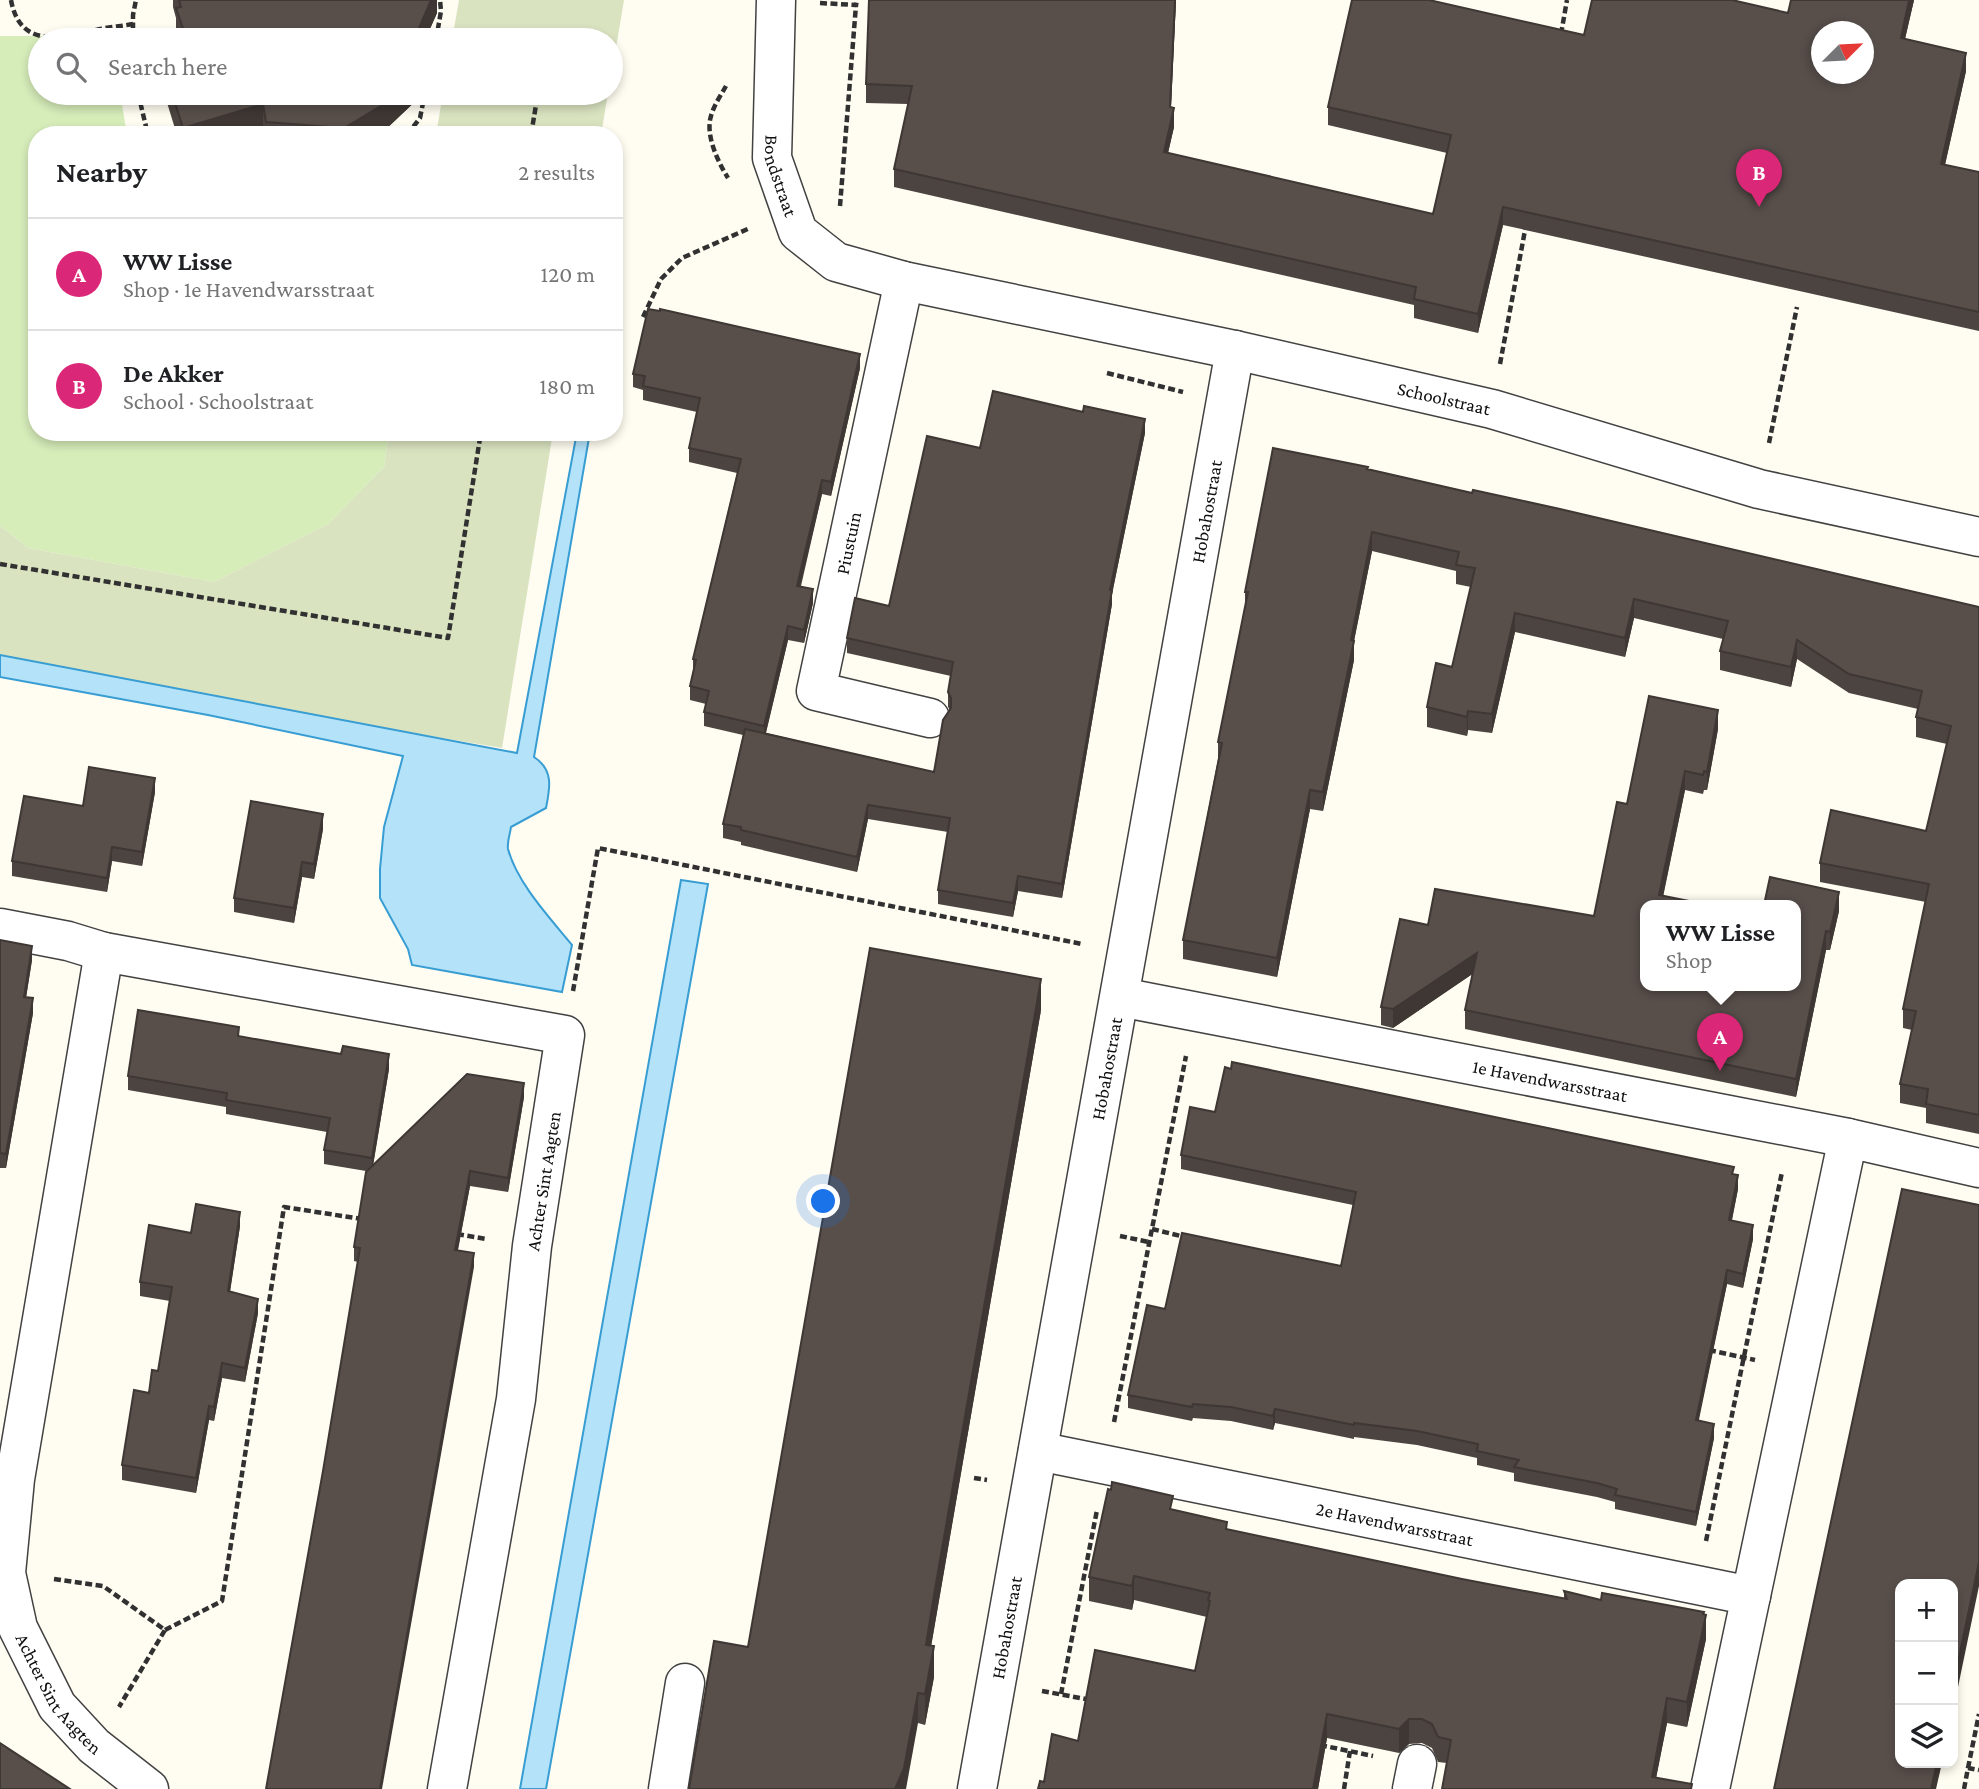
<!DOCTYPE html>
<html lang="en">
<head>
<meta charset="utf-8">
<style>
	:root { --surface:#fff; --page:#f2f2f2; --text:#202124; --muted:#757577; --line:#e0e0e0; --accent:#db2777 }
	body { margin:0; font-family:"Crimson Pro",serif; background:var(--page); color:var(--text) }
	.controls { position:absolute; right:21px; bottom:21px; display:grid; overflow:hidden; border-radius:14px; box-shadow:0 4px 10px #0003 }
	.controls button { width:63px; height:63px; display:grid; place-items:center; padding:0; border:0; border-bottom:2px solid var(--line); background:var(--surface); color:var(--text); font:35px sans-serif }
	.compass { position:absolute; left:1811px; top:21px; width:63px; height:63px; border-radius:50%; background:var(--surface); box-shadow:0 4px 10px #0003; rotate:66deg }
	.you { position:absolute; left:824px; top:1202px; width:24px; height:24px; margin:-18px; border:5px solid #fff; border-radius:50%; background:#1a73e8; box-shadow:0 0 0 10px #1a73e833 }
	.badge { display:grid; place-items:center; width:46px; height:46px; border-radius:50%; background:var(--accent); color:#fff; font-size:23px; font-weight:700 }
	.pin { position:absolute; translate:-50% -58px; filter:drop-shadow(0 2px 4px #0008) }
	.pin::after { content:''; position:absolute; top:37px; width:24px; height:21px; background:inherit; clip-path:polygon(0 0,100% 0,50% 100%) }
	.popup { position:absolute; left:1640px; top:900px; width:161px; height:91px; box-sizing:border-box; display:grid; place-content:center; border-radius:14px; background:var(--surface); filter:drop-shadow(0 2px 5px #0005); font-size:23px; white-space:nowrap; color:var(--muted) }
	.popup b { font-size:26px; color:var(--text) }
	.popup::after { content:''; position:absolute; left:50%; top:100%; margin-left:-14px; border:14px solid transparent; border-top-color:var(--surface) }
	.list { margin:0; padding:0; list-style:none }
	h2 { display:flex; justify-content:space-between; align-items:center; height:91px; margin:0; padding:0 28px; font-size:30px }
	h2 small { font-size:23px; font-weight:400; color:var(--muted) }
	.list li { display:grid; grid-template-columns:46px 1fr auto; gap:21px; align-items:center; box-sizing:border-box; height:112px; padding:0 28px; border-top:2px solid var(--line) }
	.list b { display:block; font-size:26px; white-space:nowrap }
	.list p { margin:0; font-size:23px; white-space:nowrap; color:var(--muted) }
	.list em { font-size:23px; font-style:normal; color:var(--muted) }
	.icon { flex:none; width:38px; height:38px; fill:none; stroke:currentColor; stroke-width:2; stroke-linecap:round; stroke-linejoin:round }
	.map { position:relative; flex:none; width:1979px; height:1789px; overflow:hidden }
	.search { position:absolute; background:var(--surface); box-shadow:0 4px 10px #0003; left:28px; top:28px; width:595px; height:77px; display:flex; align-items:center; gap:18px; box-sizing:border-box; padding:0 24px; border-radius:38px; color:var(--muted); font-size:26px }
	.panel { position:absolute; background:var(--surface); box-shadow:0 4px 10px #0003; left:28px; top:126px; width:595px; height:315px; border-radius:28px }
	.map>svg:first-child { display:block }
	.green { fill:#d6ecb9 }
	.cemetery { fill:#d9e3c0 }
	.water { fill:#b4e2f9; stroke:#379dd3; stroke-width:2 }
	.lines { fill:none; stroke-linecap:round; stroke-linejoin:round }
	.minor-casing { stroke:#424242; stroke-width:41 }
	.path { stroke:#313131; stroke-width:4.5; stroke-dasharray:7 3.5; stroke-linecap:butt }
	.minor { stroke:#fff; stroke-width:38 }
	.wall { fill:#4c4440 }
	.shaded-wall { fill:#3e3734 }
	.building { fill:#584f4b; stroke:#3e3734; stroke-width:2; fill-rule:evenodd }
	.labels { text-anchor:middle; stroke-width:7; stroke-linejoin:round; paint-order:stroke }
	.street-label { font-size:19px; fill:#0f0f0f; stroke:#fff }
</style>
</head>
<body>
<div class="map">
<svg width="1979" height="1789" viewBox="0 0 1979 1789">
	<rect width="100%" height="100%" fill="#fffcf1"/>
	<polygon class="green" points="0,36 44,36 70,40 40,40 40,93 120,93 127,135 37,135 37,432 389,432 384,467 328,524 214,582 28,548 0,526"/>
	<g class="cemetery">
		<polygon points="459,0 624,0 611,78 611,40 452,40"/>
		<polygon points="443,93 608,93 601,135 436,135"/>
		<polygon points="389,432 553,432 502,748 400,731 0,655 0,526 28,548 214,582 328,524 384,467"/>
	</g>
	<g class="water">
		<path d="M577,432H590L534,757C554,770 550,788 546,808L511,827C510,834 507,842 508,849C517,883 550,918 572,945L562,992L412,965L408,949L380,898V869L384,827L403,756L208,715L0,677V655L517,753Z"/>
		<polygon points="681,880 708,884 546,1789 520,1789"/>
	</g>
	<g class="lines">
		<g class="minor-casing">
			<g id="minor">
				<path id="s1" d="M776,0L772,158L798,232L836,262L904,281L1235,350L1492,409L1759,489L1979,537"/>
				<polyline points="904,281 816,691 930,718"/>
				<polyline points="0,928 68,941 104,952 565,1035 532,1246 516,1399 447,1789"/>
				<path id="s2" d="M104,952L15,1479L6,1573L18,1628L57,1706L94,1746L149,1789"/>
				<path id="s3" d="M1120,997L1848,1138L1979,1168"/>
				<path id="s4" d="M1038,1451L1751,1596"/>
				<polyline points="668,1789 685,1683"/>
				<path id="s5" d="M977,1789L1235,350"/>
				<polyline points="1412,1789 1417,1764"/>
				<polyline points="1710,1789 1848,1138"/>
			</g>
		</g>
		<g class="path">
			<path d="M11,0C20,50 63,38 100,29C111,27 122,26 133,24"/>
			<polyline points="820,3 856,5 857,0"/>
			<polyline points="1561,34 1567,0"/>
			<polyline points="133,40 133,15 136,0"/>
			<polyline points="436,40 441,11 440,0"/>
			<path d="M726,86C721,95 714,105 711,116C705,135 718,162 728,178"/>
			<polyline points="138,93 148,135"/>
			<polyline points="407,135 420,118 425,93"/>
			<polyline points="531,135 538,93"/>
			<polyline points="840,206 856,5"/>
			<polyline points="643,317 661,279 682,258 750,228"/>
			<polyline points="1500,364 1526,225"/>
			<polyline points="1107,373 1183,392"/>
			<polyline points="1769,443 1797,307"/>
			<polyline points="0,564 448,638 481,432"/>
			<polyline points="573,991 598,848 1082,944"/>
			<polyline points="1152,1229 1185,1237"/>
			<polyline points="457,1234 486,1239"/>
			<polyline points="1120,1236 1149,1242"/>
			<polyline points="1709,1350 1755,1360"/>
			<polyline points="1114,1422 1186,1056"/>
			<polyline points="974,1478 987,1480"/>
			<polyline points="1706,1541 1782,1172"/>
			<polyline points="54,1579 103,1586 165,1630 119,1707"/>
			<polyline points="165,1630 222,1601 284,1207 362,1219"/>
			<polyline points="1042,1691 1091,1700"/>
			<polyline points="1061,1694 1097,1510"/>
			<polyline points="1320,1745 1373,1756"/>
			<polyline points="1968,1768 1979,1714"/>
			<polyline points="1344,1789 1350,1751"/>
			<polyline points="1964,1789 1968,1768 1979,1770"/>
		</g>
		<use href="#minor" class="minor"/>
	</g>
	<g class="wall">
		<polygon points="173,0 437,0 437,13 425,40 178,40 176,35 176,18 173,7"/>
		<polygon points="1176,0 1171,108 1174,127 1168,153 1433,214 1447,153 1328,125 1328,107 1584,35 1788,13 1791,0 1914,0 1905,39 1966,71 1945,165 1979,172 1979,331 1503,225 1478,333 1414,318 1414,305 894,187 894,169 908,104 866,103 866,84"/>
		<polygon points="164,93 422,93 422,95 384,131 378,135 264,135 263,131 251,135 177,135"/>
		<polygon points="860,368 831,496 822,494 801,586 813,603 804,643 788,640 766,733 934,772 950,710 948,707 948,692 951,676 847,653 847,638 889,606 980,448 1145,433 1112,594 1112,604 1062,898 1018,891 1013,917 938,904 938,890 948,832 868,819 857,872 741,845 741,842 723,838 723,824 743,735 704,726 704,712 706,704 690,700 690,686 693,671 693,659 737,473 689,462 689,448 697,412 643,400 643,390 633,387 633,374"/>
		<polygon points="1368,469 1979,607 1979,1134 1926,1123 1926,1108 1900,1103 1900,1084 1912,1030 1903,1028 1903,1009 1926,902 1820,882 1820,863 1926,831 1947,744 1916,737 1916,717 1918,709 1849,693 1797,659 1791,687 1720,670 1720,651 1723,639 1634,618 1625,657 1515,632 1492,733 1468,730 1467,736 1427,727 1427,707 1452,667 1471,587 1456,584 1456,571 1372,551 1354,641 1354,660 1323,811 1310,809 1277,977 1183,959 1183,940 1218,759 1218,742 1245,609 1245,592"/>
		<polygon points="1718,729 1707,790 1704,790 1703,794 1685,790 1645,985 1839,911 1830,950 1826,950 1796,1097 1465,1029 1465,1010 1472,974 1393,1028 1381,1025 1381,1007 1428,925 1594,916 1627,804"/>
		<polygon points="155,792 142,866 112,861 107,892 12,876 12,861 83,806"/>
		<polygon points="323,829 314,879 302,877 294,923 234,912 234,898"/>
		<polygon points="0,940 32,960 26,997 33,1013 6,1168 0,1168"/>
		<polygon points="1041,1010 931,1646 934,1677 925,1725 918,1723 748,1647"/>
		<polygon points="239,1036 389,1069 373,1165 524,1097 508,1192 470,1186 458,1250 474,1267 323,1471 358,1262 354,1261 354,1247 366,1171 324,1164 324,1150 327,1132 226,1114 226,1107 128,1090 128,1076"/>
		<polygon points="1215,1112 1734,1174 1738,1189 1732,1220 1753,1239 1743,1288 1727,1284 1698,1421 1714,1438 1696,1526 1615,1509 1615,1502 1597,1497 1514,1481 1514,1473 1477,1465 1477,1458 1417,1445 1354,1437 1354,1439 1275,1423 1273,1430 1231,1421 1193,1418 1192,1421 1128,1408 1128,1395 1165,1309 1341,1266 1353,1205 1181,1169 1181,1155"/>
		<polygon points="240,1226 230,1291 258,1313 245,1382 222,1378 214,1421 209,1420 196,1493 122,1480 122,1465 158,1371 170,1301 140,1296 140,1282 191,1233"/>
		<polygon points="1173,1510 1227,1529 1462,1579 1564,1598 1564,1591 1601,1600 1704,1614 1706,1639 1687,1727 1667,1723 1656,1777 1692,1789 1447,1763 1438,1762 1432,1748 1422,1743 1409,1744 1399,1753 1327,1738 1318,1789 1038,1789 1078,1741 1195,1671 1207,1617 1134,1600 1132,1610 1089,1601 1089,1577"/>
	</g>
	<g class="shaded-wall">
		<polygon points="431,0 437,0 437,13 425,40 414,40"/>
		<polygon points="1175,0 1176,0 1170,126 1170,107"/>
		<polygon points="1909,0 1914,0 1901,56 1901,38"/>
		<polygon points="1966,53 1966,71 1941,182 1941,164"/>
		<polygon points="397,93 422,93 422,95 384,131 378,135 344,135 344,128"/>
		<polygon points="263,104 263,131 251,135 183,135 183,128"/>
		<polygon points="1174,108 1174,127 1164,170 1164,152"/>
		<polygon points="1503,207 1503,225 1478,333 1478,314"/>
		<polygon points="860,354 860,368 831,496 831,482"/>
		<polygon points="1145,419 1145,433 1112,594 1112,604 1062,898 1062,884 1110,590"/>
		<polygon points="822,480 822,494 797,599 797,586"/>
		<polygon points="1372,532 1372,551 1354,641 1354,660 1323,811 1323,792 1351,640"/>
		<polygon points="813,589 813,603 804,643 804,630"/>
		<polygon points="1634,599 1634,618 1625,657 1625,638"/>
		<polygon points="1515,613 1515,632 1492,733 1492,714"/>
		<polygon points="788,626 788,640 764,740 764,726"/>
		<polygon points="1797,640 1797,659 1791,687 1791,667"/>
		<polygon points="1718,710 1718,729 1707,790 1707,772"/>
		<polygon points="1468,711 1468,730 1467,736 1467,717"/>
		<polygon points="1685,771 1685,790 1661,905 1659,895"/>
		<polygon points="155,778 155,792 142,866 142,852"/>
		<polygon points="1310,790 1310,809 1277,977 1277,958"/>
		<polygon points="868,805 868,819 857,872 857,857"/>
		<polygon points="323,814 323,829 314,879 314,864"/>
		<polygon points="112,847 112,861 107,892 107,878"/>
		<polygon points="302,862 302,877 294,923 294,908"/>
		<polygon points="1018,876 1018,891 1013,917 1013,903"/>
		<polygon points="1839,892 1839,911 1830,950 1830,932"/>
		<polygon points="1826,931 1826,950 1796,1097 1796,1079"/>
		<polygon points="32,946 32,960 24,1011 24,997"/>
		<polygon points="1477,953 1477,971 1393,1028 1393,1009"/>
		<polygon points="1041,979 1041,1010 926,1676 926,1645 935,1589"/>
		<polygon points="33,998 33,1013 6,1168 6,1154"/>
		<polygon points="389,1054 389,1069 372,1172 372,1158"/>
		<polygon points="524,1083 524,1097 508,1192 508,1178"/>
		<polygon points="470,1171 470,1186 455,1264 455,1250"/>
		<polygon points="1738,1175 1738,1189 1729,1234 1729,1220"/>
		<polygon points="240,1212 240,1226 228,1305 228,1291"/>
		<polygon points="1753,1225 1753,1239 1743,1288 1743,1274"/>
		<polygon points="474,1253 474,1267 382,1789 380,1789"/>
		<polygon points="1727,1270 1727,1284 1696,1434 1696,1420"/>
		<polygon points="258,1299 258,1313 245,1382 245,1368"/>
		<polygon points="222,1363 222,1378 214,1421 214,1407"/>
		<polygon points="209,1406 209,1420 196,1493 196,1478"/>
		<polygon points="1275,1409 1275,1423 1273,1430 1273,1416"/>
		<polygon points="1714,1424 1714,1438 1696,1526 1696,1512"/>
		<polygon points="1979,1562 1979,1586 1953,1711 1953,1686"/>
		<polygon points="1134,1576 1134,1600 1132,1610 1132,1586"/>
		<polygon points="1706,1615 1706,1639 1687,1727 1687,1702"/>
		<polygon points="934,1646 934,1677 925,1725 925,1694"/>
		<polygon points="918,1693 918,1723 906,1789 895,1789"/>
		<polygon points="1667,1698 1667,1723 1654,1789 1652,1777"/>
		<polygon points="1327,1714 1327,1738 1318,1789 1313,1789"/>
		<polygon points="1409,1719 1409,1744 1399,1753 1399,1729"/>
		<polygon points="1937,1763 1942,1763 1936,1789 1931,1789"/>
	</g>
	<g class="building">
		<polygon points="179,0 431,0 414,40 187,40 176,8 181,7"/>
		<path d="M869,0H1175L1170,107L1174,108L1164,152L1433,214L1451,135L1328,107L1352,0H1429L1584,35L1592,0H1732L1788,13L1791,0H1909L1901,38L1966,53L1941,164L1979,172V312L1503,207L1478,314L1414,299L1416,287L894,169L912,86L866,84ZM1822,32H1864V74H1822Z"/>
		<polygon points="172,93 397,93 384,104 344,128 266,122 263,104 183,128"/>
		<polygon points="648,309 660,311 660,309 860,354 831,482 822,480 797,586 813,589 804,630 788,626 764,726 704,712 709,691 690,686 696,660 693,659 741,459 689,448 700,398 643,386 645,376 633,374"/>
		<polygon points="993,391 1083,412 1084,406 1145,419 1110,590 1112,590 1062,884 1018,876 1013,903 938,890 950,818 868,805 857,857 741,830 741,827 723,824 745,729 934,772 943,720 951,708 951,698 948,692 953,662 847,638 855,598 889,606 927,436 980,448"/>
		<polygon points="1273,448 1368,467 1367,469 1472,493 1473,490 1560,509 1979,607 1979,1115 1926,1104 1928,1089 1900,1084 1916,1011 1903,1009 1929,884 1820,863 1831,810 1926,831 1951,726 1916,717 1922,691 1849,674 1797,640 1791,667 1720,651 1728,621 1634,599 1625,638 1515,613 1492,714 1468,711 1467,717 1427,707 1436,663 1452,667 1475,568 1456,565 1459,552 1372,532 1351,640 1354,641 1323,792 1310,790 1277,958 1183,940 1222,743 1218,742 1248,592 1245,592"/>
		<polygon points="1649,696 1718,710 1707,772 1704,771 1703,775 1685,771 1659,895 1709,905 1645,905 1645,985 1795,985 1795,905 1764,905 1770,877 1839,892 1830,932 1826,931 1796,1079 1465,1010 1477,953 1393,1009 1381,1007 1400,919 1428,925 1435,889 1594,916 1617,802 1627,804"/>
		<polygon points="89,767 155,778 142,852 112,847 107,878 12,861 24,796 83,806"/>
		<polygon points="251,801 323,814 314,864 302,862 294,908 234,898"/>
		<polygon points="0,940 32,946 24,997 33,998 6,1154 0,1153"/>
		<polygon points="870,948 1041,979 935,1589 926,1645 934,1646 925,1694 918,1693 904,1768 895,1789 689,1789 714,1641 748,1647"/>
		<polygon points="138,1010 239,1027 238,1036 341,1054 343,1046 389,1054 372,1158 324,1150 330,1118 226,1100 227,1093 128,1076"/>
		<polygon points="1232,1062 1734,1167 1732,1174 1738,1175 1729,1220 1753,1225 1743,1274 1727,1270 1696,1420 1714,1424 1696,1512 1615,1495 1617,1489 1597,1483 1514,1467 1519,1460 1477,1451 1478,1444 1417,1431 1354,1423 1354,1425 1275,1409 1273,1416 1231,1407 1193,1404 1192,1407 1128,1395 1147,1305 1165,1309 1182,1233 1341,1266 1356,1192 1181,1155 1190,1107 1215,1112 1225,1067 1231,1069"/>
		<polygon points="467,1074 524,1083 508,1178 470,1171 455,1250 474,1253 380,1789 266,1789 323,1471 360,1248 354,1247 366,1172"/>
		<polygon points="1902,1189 1979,1205 1979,1562 1953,1686 1953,1584 1900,1584 1900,1763 1937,1763 1931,1789 1774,1789"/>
		<polygon points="196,1204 240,1212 228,1291 258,1299 245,1368 222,1363 214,1407 209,1406 196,1478 122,1465 134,1390 149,1393 152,1370 158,1371 172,1287 140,1282 149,1225 191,1233"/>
		<polygon points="1112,1482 1173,1496 1170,1509 1227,1522 1226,1529 1462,1579 1567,1599 1564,1591 1601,1600 1602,1593 1704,1612 1703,1614 1706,1615 1687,1702 1667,1698 1652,1777 1692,1784 1691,1789 1442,1789 1451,1740 1438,1737 1432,1724 1422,1719 1409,1719 1399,1729 1327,1714 1313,1789 1038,1789 1040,1781 1044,1782 1052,1734 1078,1741 1095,1650 1195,1671 1210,1601 1208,1600 1210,1593 1134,1576 1132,1586 1089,1577 1108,1489 1111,1490"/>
		<polygon points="0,1743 70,1789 0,1789"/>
	</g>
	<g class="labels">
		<g class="street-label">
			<text dy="7" stroke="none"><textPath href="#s1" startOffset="177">Bondstraat</textPath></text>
			<text dy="7" stroke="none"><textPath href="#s1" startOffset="908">Schoolstraat</textPath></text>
			<text dy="7" stroke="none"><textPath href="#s5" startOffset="1298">Hobahostraat</textPath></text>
			<text transform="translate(848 543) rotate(-78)" y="7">Piustuin</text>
			<text dy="7" stroke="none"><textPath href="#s5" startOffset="732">Hobahostraat</textPath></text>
			<text dy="7" stroke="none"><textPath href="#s3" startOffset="438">1e Havendwarsstraat</textPath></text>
			<text transform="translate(543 1181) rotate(-81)" y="7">Achter Sint Aagten</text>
			<text dy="7" stroke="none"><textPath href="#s4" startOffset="364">2e Havendwarsstraat</textPath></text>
			<text dy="7" stroke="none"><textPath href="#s5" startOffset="164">Hobahostraat</textPath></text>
			<text dy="7" stroke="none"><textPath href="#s2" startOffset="763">Achter Sint Aagten</textPath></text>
		</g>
	</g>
</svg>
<div class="controls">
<button>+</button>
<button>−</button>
<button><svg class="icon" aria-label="layers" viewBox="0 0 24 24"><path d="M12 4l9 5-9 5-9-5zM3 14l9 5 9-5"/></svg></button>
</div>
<svg class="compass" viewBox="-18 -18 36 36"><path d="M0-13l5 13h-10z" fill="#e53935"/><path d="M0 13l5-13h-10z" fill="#757577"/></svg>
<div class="you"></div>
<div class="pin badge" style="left:1720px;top:1071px">A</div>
<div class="popup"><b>WW Lisse</b>Shop</div>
<div class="pin badge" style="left:1759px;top:207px">B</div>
<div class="search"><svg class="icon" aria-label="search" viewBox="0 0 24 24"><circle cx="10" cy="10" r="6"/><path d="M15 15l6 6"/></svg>Search here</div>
<section class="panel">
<h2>Nearby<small>2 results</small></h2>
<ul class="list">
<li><span class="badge">A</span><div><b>WW Lisse</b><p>Shop · 1e Havendwarsstraat</p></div><em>120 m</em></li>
<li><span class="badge">B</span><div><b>De Akker</b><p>School · Schoolstraat</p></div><em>180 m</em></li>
</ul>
</section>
</div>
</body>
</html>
